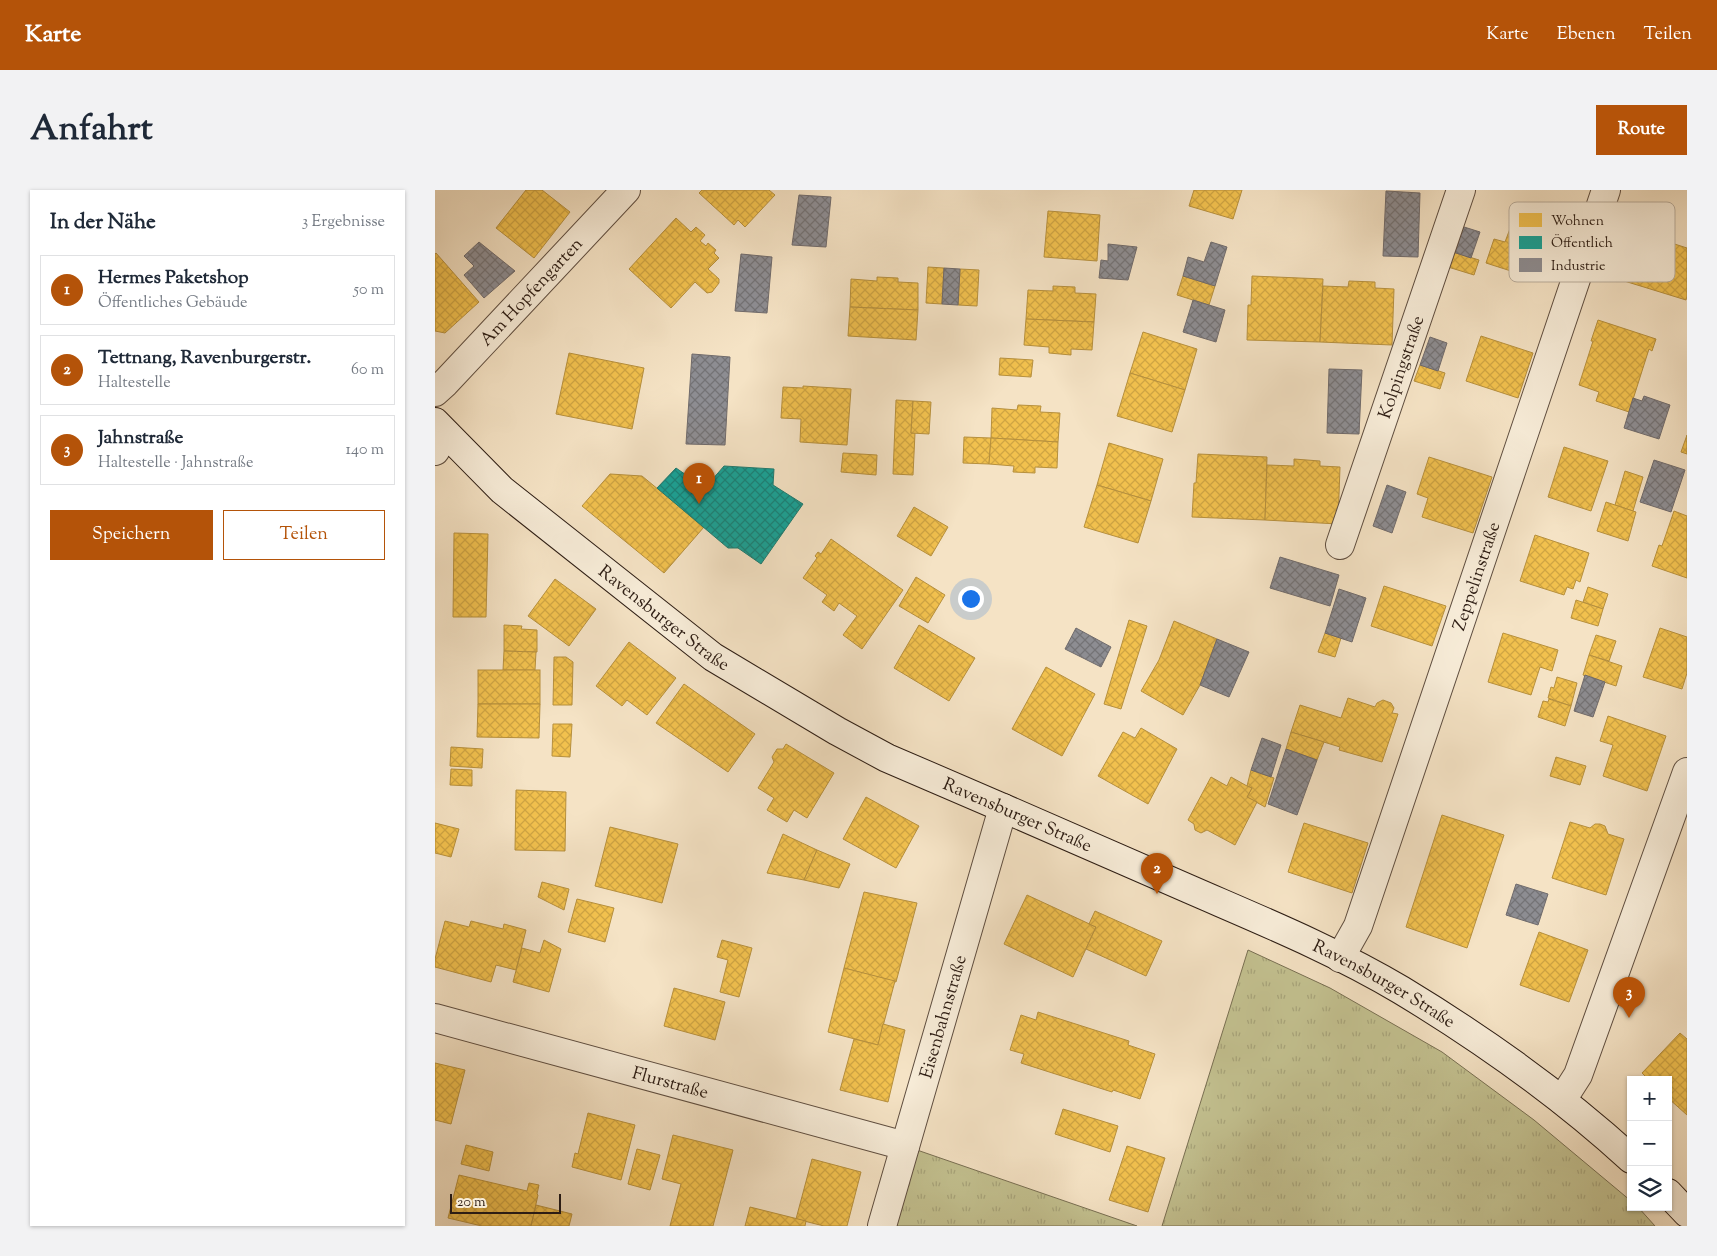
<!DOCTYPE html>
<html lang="de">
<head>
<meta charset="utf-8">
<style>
	:root { --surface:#fff; --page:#f2f2f3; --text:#1f2937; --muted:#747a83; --line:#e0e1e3; --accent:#b45309 }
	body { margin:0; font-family:"Sorts Mill Goudy",serif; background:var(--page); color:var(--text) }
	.controls { position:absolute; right:15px; bottom:15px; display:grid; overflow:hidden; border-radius:0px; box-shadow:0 1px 4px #0004 }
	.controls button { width:45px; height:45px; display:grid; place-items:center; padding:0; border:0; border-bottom:1px solid var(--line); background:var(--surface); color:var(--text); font:25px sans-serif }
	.scale { position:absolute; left:15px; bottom:12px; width:111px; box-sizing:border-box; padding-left:5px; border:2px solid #2d1d14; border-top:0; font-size:14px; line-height:18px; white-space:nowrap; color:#2d1d14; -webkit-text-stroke:4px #f8edd9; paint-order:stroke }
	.you { position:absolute; left:535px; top:408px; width:18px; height:18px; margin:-12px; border:4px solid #fff; border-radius:50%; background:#1a73e8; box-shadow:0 0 0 8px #1a73e833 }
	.badge { display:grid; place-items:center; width:32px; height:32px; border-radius:50%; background:var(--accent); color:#fff; font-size:16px; font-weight:700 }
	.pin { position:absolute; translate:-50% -41px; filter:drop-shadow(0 1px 2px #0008) }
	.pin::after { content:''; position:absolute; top:26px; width:18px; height:15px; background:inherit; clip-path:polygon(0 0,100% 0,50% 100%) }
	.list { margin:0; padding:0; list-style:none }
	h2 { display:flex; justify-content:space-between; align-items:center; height:65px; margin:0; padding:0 20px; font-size:21px }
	h2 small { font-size:16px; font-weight:400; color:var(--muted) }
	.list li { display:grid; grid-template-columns:32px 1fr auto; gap:15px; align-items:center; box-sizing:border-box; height:70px; margin:0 10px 10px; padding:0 10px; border:1px solid var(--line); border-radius:0px }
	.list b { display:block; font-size:19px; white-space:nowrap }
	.list p { margin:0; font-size:16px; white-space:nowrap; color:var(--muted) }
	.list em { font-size:16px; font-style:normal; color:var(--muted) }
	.actions { display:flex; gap:10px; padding:15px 20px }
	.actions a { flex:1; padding:11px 0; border:1px solid var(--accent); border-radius:0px; text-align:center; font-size:18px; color:var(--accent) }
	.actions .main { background:var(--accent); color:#fff }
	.icon { flex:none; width:28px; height:28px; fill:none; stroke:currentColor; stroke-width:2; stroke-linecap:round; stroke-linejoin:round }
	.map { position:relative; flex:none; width:1252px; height:1036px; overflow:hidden; border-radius:0px }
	header { display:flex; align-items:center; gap:30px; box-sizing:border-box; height:70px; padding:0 25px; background:var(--accent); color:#fff }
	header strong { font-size:24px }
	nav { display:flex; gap:28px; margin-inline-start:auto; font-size:18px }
	.intro { display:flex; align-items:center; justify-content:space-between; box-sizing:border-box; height:120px; padding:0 30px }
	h1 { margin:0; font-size:35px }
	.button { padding:12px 22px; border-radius:0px; background:var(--accent); color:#fff; font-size:18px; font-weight:700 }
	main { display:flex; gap:30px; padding:0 30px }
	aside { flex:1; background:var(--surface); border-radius:0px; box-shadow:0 1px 4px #0004 }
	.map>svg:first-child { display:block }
	.grass { fill:url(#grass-tufts); stroke:#786f52 }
	.homes { fill:url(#homes-cross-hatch); stroke:#b7903d }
	.public { fill:url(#public-cross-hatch); stroke:#1e7b70 }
	.industry { fill:url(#industry-cross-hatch); stroke:#706b6c }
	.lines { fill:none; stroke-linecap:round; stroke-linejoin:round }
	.street-casing { stroke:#5f4e40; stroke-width:30 }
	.secondary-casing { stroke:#2d1d14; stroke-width:30 }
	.street { stroke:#f8edd9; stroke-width:28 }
	.secondary { stroke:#f8edd9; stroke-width:28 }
	.labels { text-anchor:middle; stroke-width:5; stroke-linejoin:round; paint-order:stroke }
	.street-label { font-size:18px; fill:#2d1d14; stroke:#f8edd9 }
	.key { fill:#f8edd9; stroke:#bbaf9e; stroke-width:1 }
	.key-label { font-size:14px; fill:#2d1d14 }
</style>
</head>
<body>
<header>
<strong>Karte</strong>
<nav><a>Karte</a><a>Ebenen</a><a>Teilen</a></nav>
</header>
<div class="intro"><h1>Anfahrt</h1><a class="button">Route</a></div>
<main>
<aside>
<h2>In der Nähe<small>3 Ergebnisse</small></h2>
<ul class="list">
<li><span class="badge">1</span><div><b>Hermes Paketshop</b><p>Öffentliches Gebäude</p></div><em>50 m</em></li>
<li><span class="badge">2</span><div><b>Tettnang, Ravenburgerstr.</b><p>Haltestelle</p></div><em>60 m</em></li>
<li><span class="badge">3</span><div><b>Jahnstraße</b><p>Haltestelle · Jahnstraße</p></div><em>140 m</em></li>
</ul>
<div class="actions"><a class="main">Speichern</a><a>Teilen</a></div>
</aside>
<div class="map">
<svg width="1252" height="1036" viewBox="0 0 1252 1036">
	<defs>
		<pattern id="grass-tufts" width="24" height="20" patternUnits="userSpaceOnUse" patternTransform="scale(1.25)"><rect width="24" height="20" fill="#c3c190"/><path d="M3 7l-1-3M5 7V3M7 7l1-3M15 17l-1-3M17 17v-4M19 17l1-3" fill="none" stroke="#a8a57b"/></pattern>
		<pattern id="homes-cross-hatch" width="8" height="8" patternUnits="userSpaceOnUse" patternTransform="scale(1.25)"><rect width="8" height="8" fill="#f2c14e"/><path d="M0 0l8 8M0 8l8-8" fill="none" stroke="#d0a543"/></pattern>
		<pattern id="public-cross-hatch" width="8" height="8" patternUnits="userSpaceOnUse" patternTransform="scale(1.25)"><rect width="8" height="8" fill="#17a398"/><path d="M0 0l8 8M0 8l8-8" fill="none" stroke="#15847b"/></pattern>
		<pattern id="industry-cross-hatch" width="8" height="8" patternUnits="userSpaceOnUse" patternTransform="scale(1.25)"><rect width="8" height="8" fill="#8d8d92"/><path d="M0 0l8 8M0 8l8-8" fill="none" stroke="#747376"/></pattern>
	</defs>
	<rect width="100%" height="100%" fill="#f5e3c5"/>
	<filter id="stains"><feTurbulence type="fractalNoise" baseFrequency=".004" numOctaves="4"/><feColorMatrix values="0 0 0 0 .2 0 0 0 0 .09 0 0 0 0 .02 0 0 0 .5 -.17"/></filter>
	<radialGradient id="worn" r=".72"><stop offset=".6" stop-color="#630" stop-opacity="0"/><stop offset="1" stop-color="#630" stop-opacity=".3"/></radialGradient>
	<g class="grass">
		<polygon points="813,760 895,798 1007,862 1099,930 1196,1011 1196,1017 1203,1017 1220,1036 727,1036"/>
		<polygon points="482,960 702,1036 461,1036"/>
	</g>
	<g class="homes">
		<polygon points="91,0 107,0 135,22 99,68 61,38"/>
		<polygon points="267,0 334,0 340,5 310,37 303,30 299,35 264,3"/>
		<polygon points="759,0 807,0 798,29 754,16"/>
		<polygon points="613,21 665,25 662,71 609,67"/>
		<polygon points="241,28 256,42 261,37 270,45 265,51 271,56 273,53 281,60 279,63 284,68 273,79 284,89 284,93 277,102 272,103 260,92 236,118 194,79"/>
		<polygon points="1102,33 1124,40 1107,91 1051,73 1059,49 1070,52 1076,36 1099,43"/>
		<polygon points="1202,42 1252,58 1252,106 1251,110 1186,90"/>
		<polygon points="1018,62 1044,70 1039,85 1013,77"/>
		<polygon points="1,63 44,112 10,143 0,141 0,64"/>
		<polygon points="493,77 509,78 507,114 491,113"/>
		<polygon points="525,79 544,80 542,116 523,115"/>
		<polygon points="748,86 780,96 774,115 742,105"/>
		<polygon points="817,86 888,89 885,152 812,150 813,115 816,115"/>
		<polygon points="442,87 463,88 463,92 483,93 483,120 415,117 416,89 442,91"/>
		<polygon points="914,91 940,92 940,98 959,99 957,155 885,152 888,96 913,97"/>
		<polygon points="618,96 640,97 640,103 661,104 659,132 591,129 593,100 618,101"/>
		<polygon points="415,117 483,120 481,150 413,146"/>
		<polygon points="591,129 659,132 657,160 636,159 636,165 614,163 614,157 589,155"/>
		<polygon points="1163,130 1221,149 1217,161 1214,159 1194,222 1161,211 1164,202 1144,195 1158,151 1156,151"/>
		<polygon points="708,142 762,159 750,200 695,183"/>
		<polygon points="1046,146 1098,163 1083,208 1031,191"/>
		<polygon points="134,163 209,178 197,239 121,224"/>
		<polygon points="565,168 598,170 596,187 564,185"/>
		<polygon points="985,175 1010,183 1005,199 979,191"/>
		<polygon points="695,183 750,200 737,242 682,226"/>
		<polygon points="368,196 416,199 412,255 365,252 366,229 346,228 348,197 368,198"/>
		<polygon points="461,210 478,211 476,243 480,243 478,285 458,284"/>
		<polygon points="478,211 496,212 494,244 476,243"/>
		<polygon points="583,215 606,216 605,222 625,223 623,252 556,248 557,218 582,220"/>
		<polygon points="1252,245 1252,264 1246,262"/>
		<polygon points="529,247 556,248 554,274 528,273"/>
		<polygon points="556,248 623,252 622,278 600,277 600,283 578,282 579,276 554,274"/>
		<polygon points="674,253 728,269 716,311 662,295"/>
		<polygon points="1129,257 1173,271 1156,321 1113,307"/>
		<polygon points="408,263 442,265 441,285 406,282"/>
		<polygon points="763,264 832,267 830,330 757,327 759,293 761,293"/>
		<polygon points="994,267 1057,287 1038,343 987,327 993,308 982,304"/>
		<polygon points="859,269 885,271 885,276 905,277 903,334 830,330 832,275 859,276"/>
		<polygon points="1190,281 1208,287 1198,321 1180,315"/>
		<polygon points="175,284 207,286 269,337 229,383 147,316"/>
		<polygon points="662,295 716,311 703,353 649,337"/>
		<polygon points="1171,312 1201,322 1193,351 1162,341"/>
		<polygon points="479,317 513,337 496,366 462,346"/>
		<polygon points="1239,321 1252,326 1252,388 1217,376 1224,355 1227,356"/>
		<polygon points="19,343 53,344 51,427 18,427"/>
		<polygon points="1100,345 1154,363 1145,392 1141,390 1138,399 1132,397 1129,405 1085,391"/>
		<polygon points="396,349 468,400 427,459 408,445 422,426 404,413 399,421 387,412 392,405 368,388 382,368 380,366 383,362 386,364"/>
		<polygon points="481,387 510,405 493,433 464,416"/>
		<polygon points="120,389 161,419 134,456 93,426"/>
		<polygon points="949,396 1011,416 997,456 936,436"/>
		<polygon points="1153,397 1173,404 1168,419 1148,412"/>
		<polygon points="1141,410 1168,419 1163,436 1136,428"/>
		<polygon points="694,430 712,436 686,519 669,514"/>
		<polygon points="739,431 782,449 765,495 748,525 706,501 724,470"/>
		<polygon points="69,435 87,436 86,439 102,440 102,462 69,461"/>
		<polygon points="484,435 540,468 514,511 459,478"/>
		<polygon points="1225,438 1252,447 1252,483 1247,499 1208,487"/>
		<polygon points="890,443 906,448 900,467 883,462"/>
		<polygon points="1068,443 1123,460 1117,481 1105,477 1096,505 1053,492"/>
		<polygon points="1161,445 1181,451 1174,471 1154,465"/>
		<polygon points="194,452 241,488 212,525 192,510 187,516 161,496"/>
		<polygon points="69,461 101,462 100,480 68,480"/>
		<polygon points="1154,465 1187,476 1181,496 1148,485"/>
		<polygon points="119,467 131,467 138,472 137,515 118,515"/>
		<polygon points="611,477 660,504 627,566 577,539"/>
		<rect x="43" y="480" width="62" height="34"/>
		<polygon points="1122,487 1142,493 1136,516 1113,508 1116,497 1119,498"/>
		<polygon points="249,494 320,544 293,582 221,533"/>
		<polygon points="913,508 940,517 942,513 948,510 956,513 959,518 957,523 963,524 947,572 904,560 905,557 856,542 865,515 906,528"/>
		<polygon points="1114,509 1136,516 1130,536 1103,527 1108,511 1113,512"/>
		<polygon points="43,514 105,514 104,548 42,547"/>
		<polygon points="1173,526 1231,546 1212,601 1168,586 1178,555 1165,551"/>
		<polygon points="118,534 137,534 135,567 117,566"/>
		<polygon points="706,538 742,559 713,614 663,586 688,542 700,548"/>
		<polygon points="856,542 889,552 882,570 851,559"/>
		<polygon points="351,554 399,583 372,628 359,620 352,632 332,620 339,608 323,598 339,572 337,567 342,559 348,559"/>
		<polygon points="16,557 48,559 47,578 15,576"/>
		<polygon points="1121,567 1151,576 1145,595 1115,586"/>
		<polygon points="16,579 37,580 37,596 15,595"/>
		<polygon points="816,580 839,588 830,617 812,607 817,598 812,596"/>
		<polygon points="776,587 792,596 796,587 812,596 817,598 812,607 822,612 800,655 772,640 766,643 760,640 759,634 753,630"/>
		<polygon points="81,600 131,602 130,661 80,660"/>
		<polygon points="431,607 484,636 461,678 408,649"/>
		<polygon points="1007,625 1069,645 1032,758 971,737"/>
		<polygon points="1135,632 1155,638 1160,634 1165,634 1170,636 1173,644 1189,649 1171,705 1117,688"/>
		<polygon points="0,633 24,639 16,667 0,663"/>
		<polygon points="869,633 933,653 917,703 853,682"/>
		<polygon points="175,637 243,654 227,713 160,696"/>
		<polygon points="348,644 382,660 369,690 332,683"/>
		<polygon points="382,660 415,674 404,698 369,690"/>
		<polygon points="107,692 134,699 129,720 103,707"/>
		<polygon points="429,702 482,713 461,792 409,778"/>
		<polygon points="592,705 661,737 638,787 569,754"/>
		<polygon points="142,709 179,718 170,752 133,742"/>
		<polygon points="660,721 727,751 711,786 651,759 661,737 654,734"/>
		<polygon points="10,731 34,737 36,731 68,739 69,734 91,740 81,780 61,775 56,792 0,777 0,769"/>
		<polygon points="1104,742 1153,760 1134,812 1085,795"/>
		<polygon points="109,750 126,759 114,802 78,792 87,758 105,763"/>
		<polygon points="287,750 317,758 304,807 285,802 293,770 282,767"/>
		<polygon points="409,778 460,791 443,855 393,842"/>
		<polygon points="239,798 290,812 280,850 229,836"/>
		<polygon points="603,822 694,851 693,855 720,864 705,909 678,900 677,902 586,873 589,864 575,860 586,825 601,830"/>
		<polygon points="448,834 470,840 453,912 405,900 419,849 443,855"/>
		<polygon points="1245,843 1252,849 1252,925 1233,908 1233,890 1214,890 1207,883"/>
		<polygon points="0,873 30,880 16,934 0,930"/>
		<polygon points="628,919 683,936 675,962 620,944"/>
		<polygon points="153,923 200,935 186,990 137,977 140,963 143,964"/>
		<polygon points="238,945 298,960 278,1036 235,1036 246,994 227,989"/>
		<polygon points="31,955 58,962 54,981 26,974"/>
		<polygon points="692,956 730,968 713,1022 674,1010"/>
		<polygon points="202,959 225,965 215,1000 193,994"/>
		<polygon points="377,969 426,982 412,1036 389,1036 361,1029"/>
		<polygon points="24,985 92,1001 94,993 104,995 102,1004 103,1005 96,1036 47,1036 13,1028"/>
		<polygon points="101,1015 137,1024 134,1036 96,1036"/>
		<polygon points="315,1017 371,1031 370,1036 310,1036"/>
	</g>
	<polygon class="public" points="289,276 339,279 338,295 368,314 326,374 303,358 293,358 222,298 241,278 270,298"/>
	<g class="industry">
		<polygon points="951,1 985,3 983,67 948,66"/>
		<polygon points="364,5 396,7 391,57 357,55"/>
		<polygon points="1026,36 1045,42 1036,68 1018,62"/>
		<polygon points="44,52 80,81 49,108 29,85 39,76 29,66"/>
		<polygon points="776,52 792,57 780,96 748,86 753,67 769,72"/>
		<polygon points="673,54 702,57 693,90 664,88 666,70 673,71"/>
		<polygon points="306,64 337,67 332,123 300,121"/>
		<polygon points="509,78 525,79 523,115 507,114"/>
		<polygon points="758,110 790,120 781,152 748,142"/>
		<polygon points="995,147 1012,153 1003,181 985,175"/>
		<polygon points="257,164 295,167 290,255 251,254"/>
		<polygon points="894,179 927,180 924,244 892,243"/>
		<polygon points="1209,206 1235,215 1224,249 1189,238 1198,208 1207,211"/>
		<polygon points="1219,270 1250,280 1236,322 1205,312"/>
		<polygon points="952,295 971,302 957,343 938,336"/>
		<polygon points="845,367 904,385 895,416 835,398"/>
		<polygon points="904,399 931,408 917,452 890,443"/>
		<polygon points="641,438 676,457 666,477 630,459"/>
		<polygon points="782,449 814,462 794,507 765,495"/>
		<polygon points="1150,485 1170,492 1158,527 1139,521"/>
		<polygon points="827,548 846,555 836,587 816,580"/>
		<polygon points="851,559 882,570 862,625 833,614"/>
		<polygon points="1081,694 1113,704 1103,735 1071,725"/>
	</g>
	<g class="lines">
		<g class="street-casing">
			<g id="street">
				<path id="s1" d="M0,202L10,193L191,0"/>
				<polyline points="0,261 11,244"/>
				<path id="s2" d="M905,355L1026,0"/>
				<path id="s3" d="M905,768L923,736L1171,0"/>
				<path id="s4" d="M0,828L470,956"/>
				<polyline points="1127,910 1143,885 1252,582"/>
				<path id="s5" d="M447,1036L568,618"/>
			</g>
		</g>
		<g class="secondary-casing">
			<g id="secondary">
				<path id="s6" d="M0,232L67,300L278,467L402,541L452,568C553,611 653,655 754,699C825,730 899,760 966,800C1047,849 1126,905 1196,969"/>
				<polyline points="1233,1003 1252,1023"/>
			</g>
		</g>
		<use href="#street" class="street"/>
		<use href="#secondary" class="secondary"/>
	</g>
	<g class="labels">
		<g class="street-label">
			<text dy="6" stroke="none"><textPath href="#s1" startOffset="139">Am Hopfengarten</textPath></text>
			<text dy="6" stroke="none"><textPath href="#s2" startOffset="188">Kolpingstraße</textPath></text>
			<text dy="6" stroke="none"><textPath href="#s3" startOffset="406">Zeppelinstraße</textPath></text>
			<text dy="6" stroke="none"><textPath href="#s6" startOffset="302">Ravensburger Straße</textPath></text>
			<text dy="6" stroke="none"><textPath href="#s6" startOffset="708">Ravensburger Straße</textPath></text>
			<text dy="6" stroke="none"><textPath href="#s6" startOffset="1112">Ravensburger Straße</textPath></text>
			<text dy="6" stroke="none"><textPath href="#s5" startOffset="218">Eisenbahnstraße</textPath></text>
			<text dy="6" stroke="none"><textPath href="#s4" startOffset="244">Flurstraße</textPath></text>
		</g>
	</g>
	<rect x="1074" y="12" width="166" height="80" rx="8" class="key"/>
	<rect x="1084" y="23" width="23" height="14" fill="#f2c14e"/>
	<rect x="1084" y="46" width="23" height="13" fill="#17a398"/>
	<rect x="1084" y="68" width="23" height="14" fill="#8d8d92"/>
	<g class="key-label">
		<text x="1116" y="35">Wohnen</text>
		<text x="1116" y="57">Öffentlich</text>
		<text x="1116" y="80">Industrie</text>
	</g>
	<rect width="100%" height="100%" filter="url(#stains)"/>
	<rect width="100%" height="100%" fill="url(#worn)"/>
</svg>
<div class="controls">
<button>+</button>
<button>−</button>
<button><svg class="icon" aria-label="layers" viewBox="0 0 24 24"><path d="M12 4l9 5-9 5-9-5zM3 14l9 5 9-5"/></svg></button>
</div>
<div class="scale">20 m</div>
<div class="you"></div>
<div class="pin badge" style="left:264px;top:314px">1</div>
<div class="pin badge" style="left:722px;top:704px">2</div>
<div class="pin badge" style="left:1194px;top:828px">3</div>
</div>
</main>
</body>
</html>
